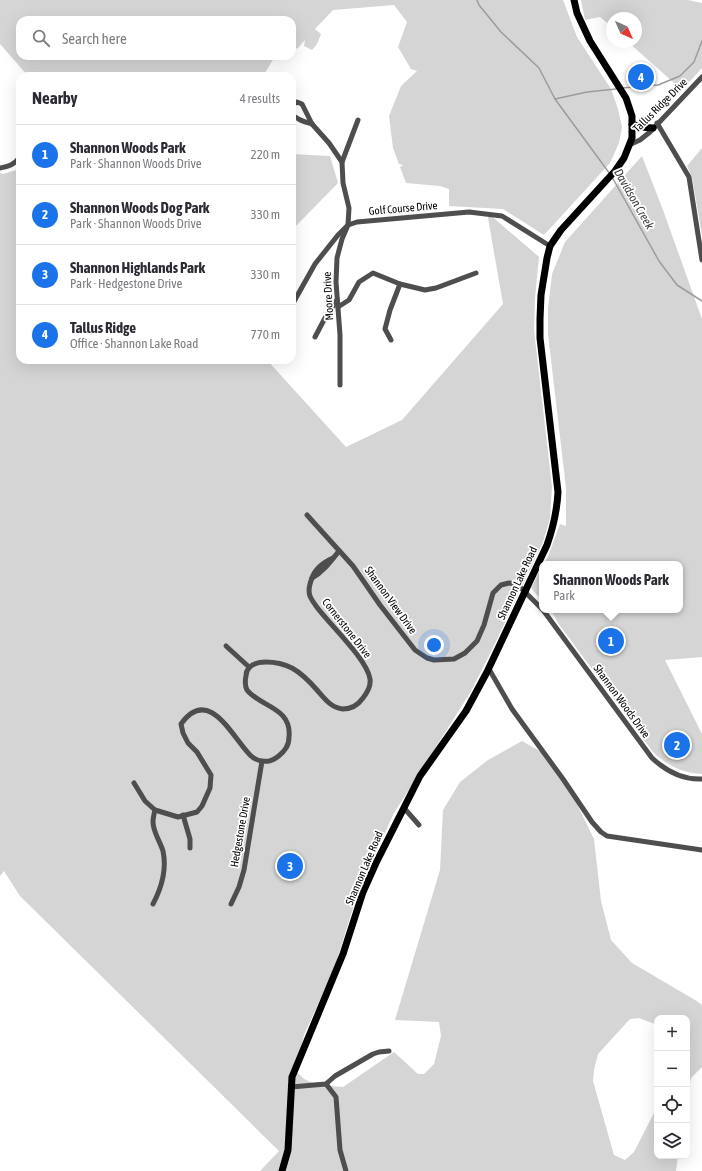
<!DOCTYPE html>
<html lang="en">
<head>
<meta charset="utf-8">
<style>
	:root { --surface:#fff; --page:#f7f7f7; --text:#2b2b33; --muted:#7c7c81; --line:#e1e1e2; --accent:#1a73e8 }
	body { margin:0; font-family:"Asap Condensed",sans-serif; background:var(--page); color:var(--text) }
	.controls { position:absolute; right:12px; bottom:12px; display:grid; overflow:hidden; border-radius:8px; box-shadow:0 4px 16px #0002 }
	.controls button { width:36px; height:36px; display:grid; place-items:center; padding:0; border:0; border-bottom:1px solid var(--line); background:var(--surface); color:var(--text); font:20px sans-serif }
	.compass { position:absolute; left:606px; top:12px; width:36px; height:36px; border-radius:50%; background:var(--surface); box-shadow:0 4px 16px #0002; rotate:135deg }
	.you { position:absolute; left:434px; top:645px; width:14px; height:14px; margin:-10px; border:3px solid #fff; border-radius:50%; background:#1a73e8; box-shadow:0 0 0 6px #1a73e833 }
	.badge { display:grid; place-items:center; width:26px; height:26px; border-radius:50%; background:var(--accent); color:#fff; font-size:13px; font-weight:700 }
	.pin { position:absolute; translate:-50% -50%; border:2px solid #fff; box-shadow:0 1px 4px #0006 }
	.popup { position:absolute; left:539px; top:561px; width:144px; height:52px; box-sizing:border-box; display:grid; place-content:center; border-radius:8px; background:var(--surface); filter:drop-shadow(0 1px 3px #0005); font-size:13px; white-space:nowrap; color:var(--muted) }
	.popup b { font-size:15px; color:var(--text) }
	.popup::after { content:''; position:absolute; left:50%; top:100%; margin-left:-8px; border:8px solid transparent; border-top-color:var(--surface) }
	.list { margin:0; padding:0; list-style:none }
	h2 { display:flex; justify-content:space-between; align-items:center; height:52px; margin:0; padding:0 16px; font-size:17px }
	h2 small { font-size:13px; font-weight:400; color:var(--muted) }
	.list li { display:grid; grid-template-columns:26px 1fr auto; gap:12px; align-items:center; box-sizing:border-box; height:60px; padding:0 16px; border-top:1px solid var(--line) }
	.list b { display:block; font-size:15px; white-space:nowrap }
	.list p { margin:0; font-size:13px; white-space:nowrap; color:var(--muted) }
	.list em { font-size:13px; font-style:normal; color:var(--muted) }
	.icon { flex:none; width:22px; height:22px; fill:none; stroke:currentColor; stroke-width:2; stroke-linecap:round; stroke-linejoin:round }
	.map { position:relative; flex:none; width:702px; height:1171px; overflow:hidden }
	.search { position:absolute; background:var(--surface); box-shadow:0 4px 16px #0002; left:16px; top:16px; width:280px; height:44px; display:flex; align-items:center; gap:10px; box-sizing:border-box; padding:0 14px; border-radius:12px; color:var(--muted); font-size:15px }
	.panel { position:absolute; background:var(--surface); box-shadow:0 4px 16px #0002; left:16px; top:72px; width:280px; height:292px; border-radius:12px }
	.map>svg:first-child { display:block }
	.green { fill:#d5d5d5 }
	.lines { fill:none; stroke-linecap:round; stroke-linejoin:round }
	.stream { stroke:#9c9c9c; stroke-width:1.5 }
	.minor { stroke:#4e4e4e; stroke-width:5 }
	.major { stroke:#000; stroke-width:7 }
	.labels { text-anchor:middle; stroke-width:3.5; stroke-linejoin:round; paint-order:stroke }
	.street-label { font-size:11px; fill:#000; stroke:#fff }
	.water-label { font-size:12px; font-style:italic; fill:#3d3d3d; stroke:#fff }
</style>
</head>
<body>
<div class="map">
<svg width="702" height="1171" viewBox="0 0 702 1171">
	<rect width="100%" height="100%" fill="#fff"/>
	<g class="green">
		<polygon points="0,0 563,0 577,37 611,89 618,109 622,127 619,143 610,163 544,235 503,209 449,206 449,189 440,186 406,183 400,167 403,165 399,164 393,148 389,116 401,86 417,71 411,69 398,47 407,22 394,5 333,10 315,29 321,34 317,44 312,50 304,46 305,40 298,48 292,50 292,20 20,20 20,56 278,56 274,58 263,76 28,76 0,44"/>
		<polygon points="581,0 688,0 702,3 702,68 682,90 628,42 636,42 636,18 612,18 612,27 600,17 585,20"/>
		<polygon points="702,148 702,235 692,177 687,166"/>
		<polygon points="292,154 330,156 338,183 292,230"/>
		<path d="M642,156L663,210L702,319V657L665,660L702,734V774C682,773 668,766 653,752L558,623L551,610H680V564H544L549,554L560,524L566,526V488L548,334V308L552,274L565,242Z"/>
		<polygon points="20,169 20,360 267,360 346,447 402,420 503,304 487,212 539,257 535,298 534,330 552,487 550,518 543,542 491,652 470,693 394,813 359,889 334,969 304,1035 296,1071 304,1079 318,1085 343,1087 394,1052 418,1074 424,1074 434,1064 441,1036 439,1022 395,1020 440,870 443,810 460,782 488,760 522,741 550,757 569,788 594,839 601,901 611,940 632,963 695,1000 702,1005 702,1067 691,1078 687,1099 687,1018 657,1018 657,1025 639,1018 630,1019 598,1054 594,1070 593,1081 614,1155 625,1160 634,1152 657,1107 657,1156 678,1156 676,1171 260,1171 279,1151 20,896 4,871 0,876 0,173 3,174"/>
		<polygon points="542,567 542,599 536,594 531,588"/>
	</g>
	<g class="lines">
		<g class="stream">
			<polyline points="477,0 479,5 501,32 539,68 555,99 610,174"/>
			<polyline points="622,88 658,85 680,76 694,62 702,41"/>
			<polyline points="555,99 587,92 616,89"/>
			<polyline points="612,177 659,261 677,285 702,301"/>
		</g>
		<g class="minor">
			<polyline points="292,105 297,102 302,104 312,124 329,143 342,162 343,183 349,208 348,225 342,239 337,258 336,282 340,335 340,385"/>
			<path d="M292,114C297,120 305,122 312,124"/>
			<polyline points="657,123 689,177 702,260"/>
			<polyline points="629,145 640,140 650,132 702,77"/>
			<polyline points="342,162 358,120"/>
			<path d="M0,168C9,166 14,165 20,157"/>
			<polyline points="292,305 315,264 338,235 348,225 357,222 469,212 502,216 550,246"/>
			<polyline points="338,307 349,300 359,282 373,273 400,284 425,290 436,288 476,273"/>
			<polyline points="315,337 325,318 337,300"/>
			<polyline points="391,340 385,329 390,310 400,284"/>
			<polyline points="307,515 353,566 380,605 415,650 427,658 434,660 454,659 465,653 477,641 484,625 493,593 501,585 509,583 517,584 542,609"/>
			<path d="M312,578C323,572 331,561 339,551"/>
			<path d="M543,610L652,758C666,771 682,780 702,779"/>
			<polyline points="226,646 249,667"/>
			<polyline points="489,669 512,709 563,779 592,822 601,832 607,836 702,850"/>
			<path d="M134,783L145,801L155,810L178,817L197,812L202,806L210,788L211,775L197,752L188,743L183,733L181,724C209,685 232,737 250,755C255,760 262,762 269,761C275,760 283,753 286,748C288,745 289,741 289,737C292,707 260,707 247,690C245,687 245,680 246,676C246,673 247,670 249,668C253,663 260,662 266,662C274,662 284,664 292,668C301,673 310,682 317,690C324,698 331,708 343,709C352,709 358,705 363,698C367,693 371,686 370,679C367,659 329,624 316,606C314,603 311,599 310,596C308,591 310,583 312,578C315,569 324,562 333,558"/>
			<polyline points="404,808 419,825"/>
			<polyline points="183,815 190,839 190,848"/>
			<path d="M153,904C162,887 167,870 163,851C160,841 153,832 153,822C153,818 154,814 155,810"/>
			<polyline points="231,904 239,887 244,870 262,761"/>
			<polyline points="326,1084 336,1097 340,1150 346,1171"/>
			<polyline points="291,1087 326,1084 335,1076 373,1054 379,1052 389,1051"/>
		</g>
		<g class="major">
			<polyline points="632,124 641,127 653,128"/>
			<path d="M282,1171L288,1150L292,1077L343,954L363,892L376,863L420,776L466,711L487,672L547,545C553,528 557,511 558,492L540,338V319L541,295L547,258L550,246L561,230L615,171L624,158L632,138V116L626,98L590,41L577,13L574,0"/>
		</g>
	</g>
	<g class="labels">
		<g class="street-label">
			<text transform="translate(660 105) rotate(-45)" y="4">Tallus Ridge Drive</text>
			<text transform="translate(403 208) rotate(-5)" y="4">Golf Course Drive</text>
			<text transform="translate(328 296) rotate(-93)" y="4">Moore Drive</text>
			<text transform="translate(517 583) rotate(-65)" y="4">Shannon Lake Road</text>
			<text transform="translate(391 600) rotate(54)" y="4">Shannon View Drive</text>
			<text transform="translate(347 628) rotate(52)" y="4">Cornerstone Drive</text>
			<text transform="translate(622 701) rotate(54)" y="4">Shannon Woods Drive</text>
			<text transform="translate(240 832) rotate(-80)" y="4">Hedgestone Drive</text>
			<text transform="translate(364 868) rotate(-67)" y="4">Shannon Lake Road</text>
		</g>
		<g class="water-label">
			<text transform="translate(634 199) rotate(60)" y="4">Davidson Creek</text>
		</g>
	</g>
</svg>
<div class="controls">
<button>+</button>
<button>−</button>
<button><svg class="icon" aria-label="locate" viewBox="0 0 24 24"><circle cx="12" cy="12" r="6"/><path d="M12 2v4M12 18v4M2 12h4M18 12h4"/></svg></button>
<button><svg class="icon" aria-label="layers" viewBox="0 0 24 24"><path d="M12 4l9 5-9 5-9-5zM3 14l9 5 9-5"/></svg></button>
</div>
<svg class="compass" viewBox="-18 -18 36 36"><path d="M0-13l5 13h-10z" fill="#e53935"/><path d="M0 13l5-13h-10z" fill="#7c7c81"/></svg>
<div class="you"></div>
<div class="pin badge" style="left:611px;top:641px">1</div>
<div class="popup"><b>Shannon Woods Park</b>Park</div>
<div class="pin badge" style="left:677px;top:745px">2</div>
<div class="pin badge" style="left:290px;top:866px">3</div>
<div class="pin badge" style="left:641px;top:77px">4</div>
<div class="search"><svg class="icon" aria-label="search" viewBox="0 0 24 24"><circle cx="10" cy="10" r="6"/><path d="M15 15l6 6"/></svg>Search here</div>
<section class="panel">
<h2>Nearby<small>4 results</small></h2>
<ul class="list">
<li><span class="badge">1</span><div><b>Shannon Woods Park</b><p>Park · Shannon Woods Drive</p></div><em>220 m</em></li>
<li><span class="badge">2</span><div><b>Shannon Woods Dog Park</b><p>Park · Shannon Woods Drive</p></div><em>330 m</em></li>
<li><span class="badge">3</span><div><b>Shannon Highlands Park</b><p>Park · Hedgestone Drive</p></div><em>330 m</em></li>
<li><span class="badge">4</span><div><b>Tallus Ridge</b><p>Office · Shannon Lake Road</p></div><em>770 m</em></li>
</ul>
</section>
</div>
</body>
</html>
